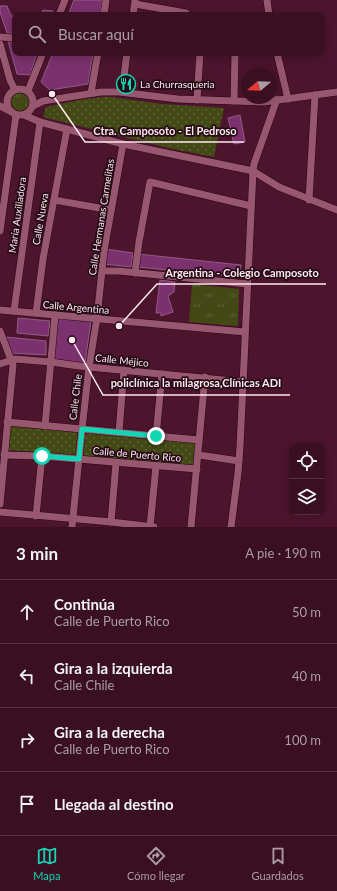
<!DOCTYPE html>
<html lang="es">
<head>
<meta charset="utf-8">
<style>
	:root { --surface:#3a0f22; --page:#451d2f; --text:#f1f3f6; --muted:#ab9ca5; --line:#542f40; --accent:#12d5b4 }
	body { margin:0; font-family:Lato,sans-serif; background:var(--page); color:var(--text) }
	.controls { position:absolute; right:12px; bottom:12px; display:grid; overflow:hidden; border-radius:8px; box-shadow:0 2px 10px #0003 }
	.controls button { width:36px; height:36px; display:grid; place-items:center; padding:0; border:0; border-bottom:1px solid var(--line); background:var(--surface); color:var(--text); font:20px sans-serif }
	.compass { position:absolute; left:241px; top:68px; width:36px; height:36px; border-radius:50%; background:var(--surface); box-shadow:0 2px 10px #0003; rotate:251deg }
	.stop { position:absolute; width:12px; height:12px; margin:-9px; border:3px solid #12d5b4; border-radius:50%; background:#fff }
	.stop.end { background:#12d5b4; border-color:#fff; box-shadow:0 1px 4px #0008 }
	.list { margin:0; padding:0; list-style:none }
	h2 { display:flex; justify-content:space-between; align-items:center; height:52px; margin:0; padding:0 16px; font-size:17px }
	h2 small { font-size:13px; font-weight:400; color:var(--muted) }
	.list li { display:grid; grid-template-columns:26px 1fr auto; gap:12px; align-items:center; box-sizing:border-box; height:64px; padding:0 16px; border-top:1px solid var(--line) }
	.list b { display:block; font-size:15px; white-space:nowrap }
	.list p { margin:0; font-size:13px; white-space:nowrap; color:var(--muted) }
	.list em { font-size:13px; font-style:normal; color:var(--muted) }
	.icon { flex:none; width:22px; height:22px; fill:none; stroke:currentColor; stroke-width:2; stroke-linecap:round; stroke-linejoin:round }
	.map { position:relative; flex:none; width:337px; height:527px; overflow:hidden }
	.search { position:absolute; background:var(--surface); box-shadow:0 2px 10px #0003; left:12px; right:12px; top:12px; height:44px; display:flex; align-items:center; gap:10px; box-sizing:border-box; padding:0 14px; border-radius:8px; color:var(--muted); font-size:15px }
	.sheet { height:308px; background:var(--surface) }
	nav { display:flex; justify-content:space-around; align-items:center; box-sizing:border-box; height:56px; border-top:1px solid var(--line); background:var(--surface); font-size:11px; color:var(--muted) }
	nav a { display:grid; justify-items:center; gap:2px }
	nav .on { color:var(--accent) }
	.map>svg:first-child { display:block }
	.grass { fill:url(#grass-tufts) }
	.park { fill:url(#park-dots) }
	.building { fill:#7b316d; stroke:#925c85 }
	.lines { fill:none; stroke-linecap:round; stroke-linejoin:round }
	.minor-casing { stroke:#2b0316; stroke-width:8 }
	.minor { stroke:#97576f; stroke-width:7 }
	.route { stroke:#12d5b4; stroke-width:5 }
	.labels { text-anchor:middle; stroke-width:3.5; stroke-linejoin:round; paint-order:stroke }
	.poi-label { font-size:10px; fill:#fee7ef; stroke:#240b16; text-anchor:start }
	.street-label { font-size:10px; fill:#fee7ef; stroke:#240b16 }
	.leader { fill:none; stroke:#fee7ef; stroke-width:1.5 }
	.callout-dot { fill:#fee7ef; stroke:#240b16; stroke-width:1.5 }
	.callout-label { font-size:11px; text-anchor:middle; font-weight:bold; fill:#fee7ef; stroke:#240b16; stroke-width:3.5; stroke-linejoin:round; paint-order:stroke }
</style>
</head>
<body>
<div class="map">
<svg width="337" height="527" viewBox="0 0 337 527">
	<defs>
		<pattern id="grass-tufts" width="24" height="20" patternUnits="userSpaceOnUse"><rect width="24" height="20" fill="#434914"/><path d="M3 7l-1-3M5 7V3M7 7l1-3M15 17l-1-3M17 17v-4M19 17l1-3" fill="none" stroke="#5f6336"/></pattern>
		<pattern id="park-dots" width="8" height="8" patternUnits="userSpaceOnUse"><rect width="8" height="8" fill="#434914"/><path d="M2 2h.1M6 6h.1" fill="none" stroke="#5f6336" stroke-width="1.8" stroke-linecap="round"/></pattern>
	</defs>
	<rect width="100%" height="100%" fill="#4d142e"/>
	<g class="grass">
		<circle cx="20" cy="102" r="9"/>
		<polygon points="192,284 239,289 238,326 189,322"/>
	</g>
	<g class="park">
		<polygon points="103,97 110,97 162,104 224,108 214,157 173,149 43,117 46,107 79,100"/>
		<polygon points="10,426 196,443 195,465 9,450"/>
	</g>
	<g class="building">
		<polygon points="74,0 102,0 100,15 68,15"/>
		<polygon points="0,6 7,6 11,16 15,16 15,33 7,33 0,12"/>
		<polygon points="43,10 53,11 52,15 41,15"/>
		<polygon points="8,41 15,41 15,53 37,53 30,75 17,74"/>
		<polygon points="53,53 93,54 88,84 50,90 41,82"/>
		<polygon points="240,115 245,142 234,144 228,118"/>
		<polygon points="106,249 133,253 131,267 104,264"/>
		<polygon points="138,254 241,265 240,277 137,267"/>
		<polygon points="160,280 175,282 174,292 168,296 173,312 161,316 161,313 156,313"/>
		<polygon points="18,318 50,321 48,336 17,333"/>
		<polygon points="57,319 91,321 85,363 53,360"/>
		<polygon points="6,337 46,341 46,355 10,353"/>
	</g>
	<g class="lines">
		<g class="minor-casing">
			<g id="minor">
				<polyline points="267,0 269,15"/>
				<polyline points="135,4 186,13"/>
				<polyline points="59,15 65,0"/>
				<polyline points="104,15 106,0"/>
				<polyline points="133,15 135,1"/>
				<polyline points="0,37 15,38"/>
				<polyline points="0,44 10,80 15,90"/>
				<polyline points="277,53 288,99"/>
				<circle cx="20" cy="102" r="13"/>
				<polyline points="28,91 43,53"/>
				<polyline points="122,92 127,53"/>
				<polyline points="91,93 98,53"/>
				<polyline points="197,100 200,53"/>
				<polyline points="234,101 235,53"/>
				<polyline points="0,106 10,111"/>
				<polyline points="33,106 43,101 101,92 119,92 178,99 264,102 337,92"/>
				<polyline points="24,115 40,122 123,144 253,171 279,187 337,210"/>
				<polyline points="54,200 111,210"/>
				<polyline points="309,200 315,95"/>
				<polyline points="0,231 16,115"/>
				<polyline points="103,271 119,271 247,284"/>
				<polyline points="135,273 139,242 150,182 251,206"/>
				<polyline points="0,310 245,332"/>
				<polyline points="14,311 40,122"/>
				<polyline points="36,313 43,259 67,129"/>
				<polyline points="0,331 13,365 0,504"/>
				<polyline points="0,364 15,359 51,362 79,366 243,382"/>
				<polyline points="7,422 199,440"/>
				<polyline points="45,426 55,315"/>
				<polyline points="119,432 124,370"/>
				<polyline points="156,436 162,374"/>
				<polyline points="4,455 42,456 197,469"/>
				<polyline points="199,455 239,461"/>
				<polyline points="0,512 111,522 154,527"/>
				<polyline points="36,516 42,456"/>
				<polyline points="111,522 116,463"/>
				<polyline points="72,527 82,429 89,367 97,318 104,251 123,144"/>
				<polyline points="150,527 156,466"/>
				<path d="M191,527C196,477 200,427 205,377"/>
				<polyline points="231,527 238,473 240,447 253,171 254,164 277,99"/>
			</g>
		</g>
		<use href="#minor" class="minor"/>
	</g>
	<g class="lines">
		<polyline class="route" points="42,456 79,459 82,429 156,436"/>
	</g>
	<defs>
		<g id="restaurant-ring" transform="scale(1)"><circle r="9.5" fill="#240b16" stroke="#12d5b4" stroke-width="1.5"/><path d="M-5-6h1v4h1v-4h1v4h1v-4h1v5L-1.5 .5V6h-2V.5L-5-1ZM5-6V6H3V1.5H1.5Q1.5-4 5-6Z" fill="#12d5b4"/></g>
	</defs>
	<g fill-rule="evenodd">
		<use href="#restaurant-ring" x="126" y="84"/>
	</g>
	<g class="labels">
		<g class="poi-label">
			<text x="140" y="88">La Churrasqueria</text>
		</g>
		<g class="street-label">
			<text transform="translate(17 215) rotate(-82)" y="4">María Auxiliadora</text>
			<text transform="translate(101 217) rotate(-81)" y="4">Calle Hermanas Carmelitas</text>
			<text transform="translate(40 219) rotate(-80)" y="4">Calle Nueva</text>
			<text transform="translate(76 307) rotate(5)" y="4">Calle Argentina</text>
			<text transform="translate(122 360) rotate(6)" y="4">Calle Méjico</text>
			<text transform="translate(75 397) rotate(-83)" y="4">Calle Chile</text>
			<text transform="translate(137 454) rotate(5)" y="4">Calle de Puerto Rico</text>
		</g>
	</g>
	<path class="leader" d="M52 94L85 142H244M119 326L157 284H326M72 340L103 395H290"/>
	<g class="callout-dot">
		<circle cx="52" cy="94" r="4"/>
		<circle cx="119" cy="326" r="4"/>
		<circle cx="72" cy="340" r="4"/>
	</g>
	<g class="callout-label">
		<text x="165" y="135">Ctra. Camposoto - El Pedroso</text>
		<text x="242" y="277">Argentina - Colegio Camposoto</text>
		<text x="196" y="387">policlínica la milagrosa,Clínicas ADI</text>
	</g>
</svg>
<div class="controls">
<button><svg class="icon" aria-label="locate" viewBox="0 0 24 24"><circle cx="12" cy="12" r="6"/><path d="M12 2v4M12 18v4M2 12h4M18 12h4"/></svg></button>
<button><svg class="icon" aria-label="layers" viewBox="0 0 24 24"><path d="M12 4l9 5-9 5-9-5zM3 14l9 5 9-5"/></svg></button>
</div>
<svg class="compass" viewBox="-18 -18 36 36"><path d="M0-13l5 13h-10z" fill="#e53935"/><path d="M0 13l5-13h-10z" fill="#ab9ca5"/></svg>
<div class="stop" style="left:42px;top:456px"></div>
<div class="stop end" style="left:156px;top:436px"></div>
<div class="search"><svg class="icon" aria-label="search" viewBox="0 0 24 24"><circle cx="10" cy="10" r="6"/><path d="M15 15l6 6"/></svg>Buscar aquí</div>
</div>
<section class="sheet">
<h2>3 min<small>A pie · 190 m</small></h2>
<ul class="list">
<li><svg class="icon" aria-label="ahead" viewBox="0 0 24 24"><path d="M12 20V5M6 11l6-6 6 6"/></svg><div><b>Continúa</b><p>Calle de Puerto Rico</p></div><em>50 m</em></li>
<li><svg class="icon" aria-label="left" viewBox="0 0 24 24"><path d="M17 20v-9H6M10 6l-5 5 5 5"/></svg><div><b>Gira a la izquierda</b><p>Calle Chile</p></div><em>40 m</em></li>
<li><svg class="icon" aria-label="right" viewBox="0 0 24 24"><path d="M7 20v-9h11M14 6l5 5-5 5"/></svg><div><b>Gira a la derecha</b><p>Calle de Puerto Rico</p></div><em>100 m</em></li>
<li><svg class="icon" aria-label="arrive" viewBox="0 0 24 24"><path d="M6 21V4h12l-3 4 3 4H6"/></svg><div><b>Llegada al destino</b></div></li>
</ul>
</section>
<nav>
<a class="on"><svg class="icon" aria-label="map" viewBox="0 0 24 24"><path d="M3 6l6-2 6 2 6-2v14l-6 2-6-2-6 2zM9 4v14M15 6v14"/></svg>Mapa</a>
<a><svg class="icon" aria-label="directions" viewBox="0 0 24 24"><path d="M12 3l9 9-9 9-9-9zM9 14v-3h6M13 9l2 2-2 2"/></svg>Cómo llegar</a>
<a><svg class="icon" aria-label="saved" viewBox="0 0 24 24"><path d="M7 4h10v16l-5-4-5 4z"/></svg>Guardados</a>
</nav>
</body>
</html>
